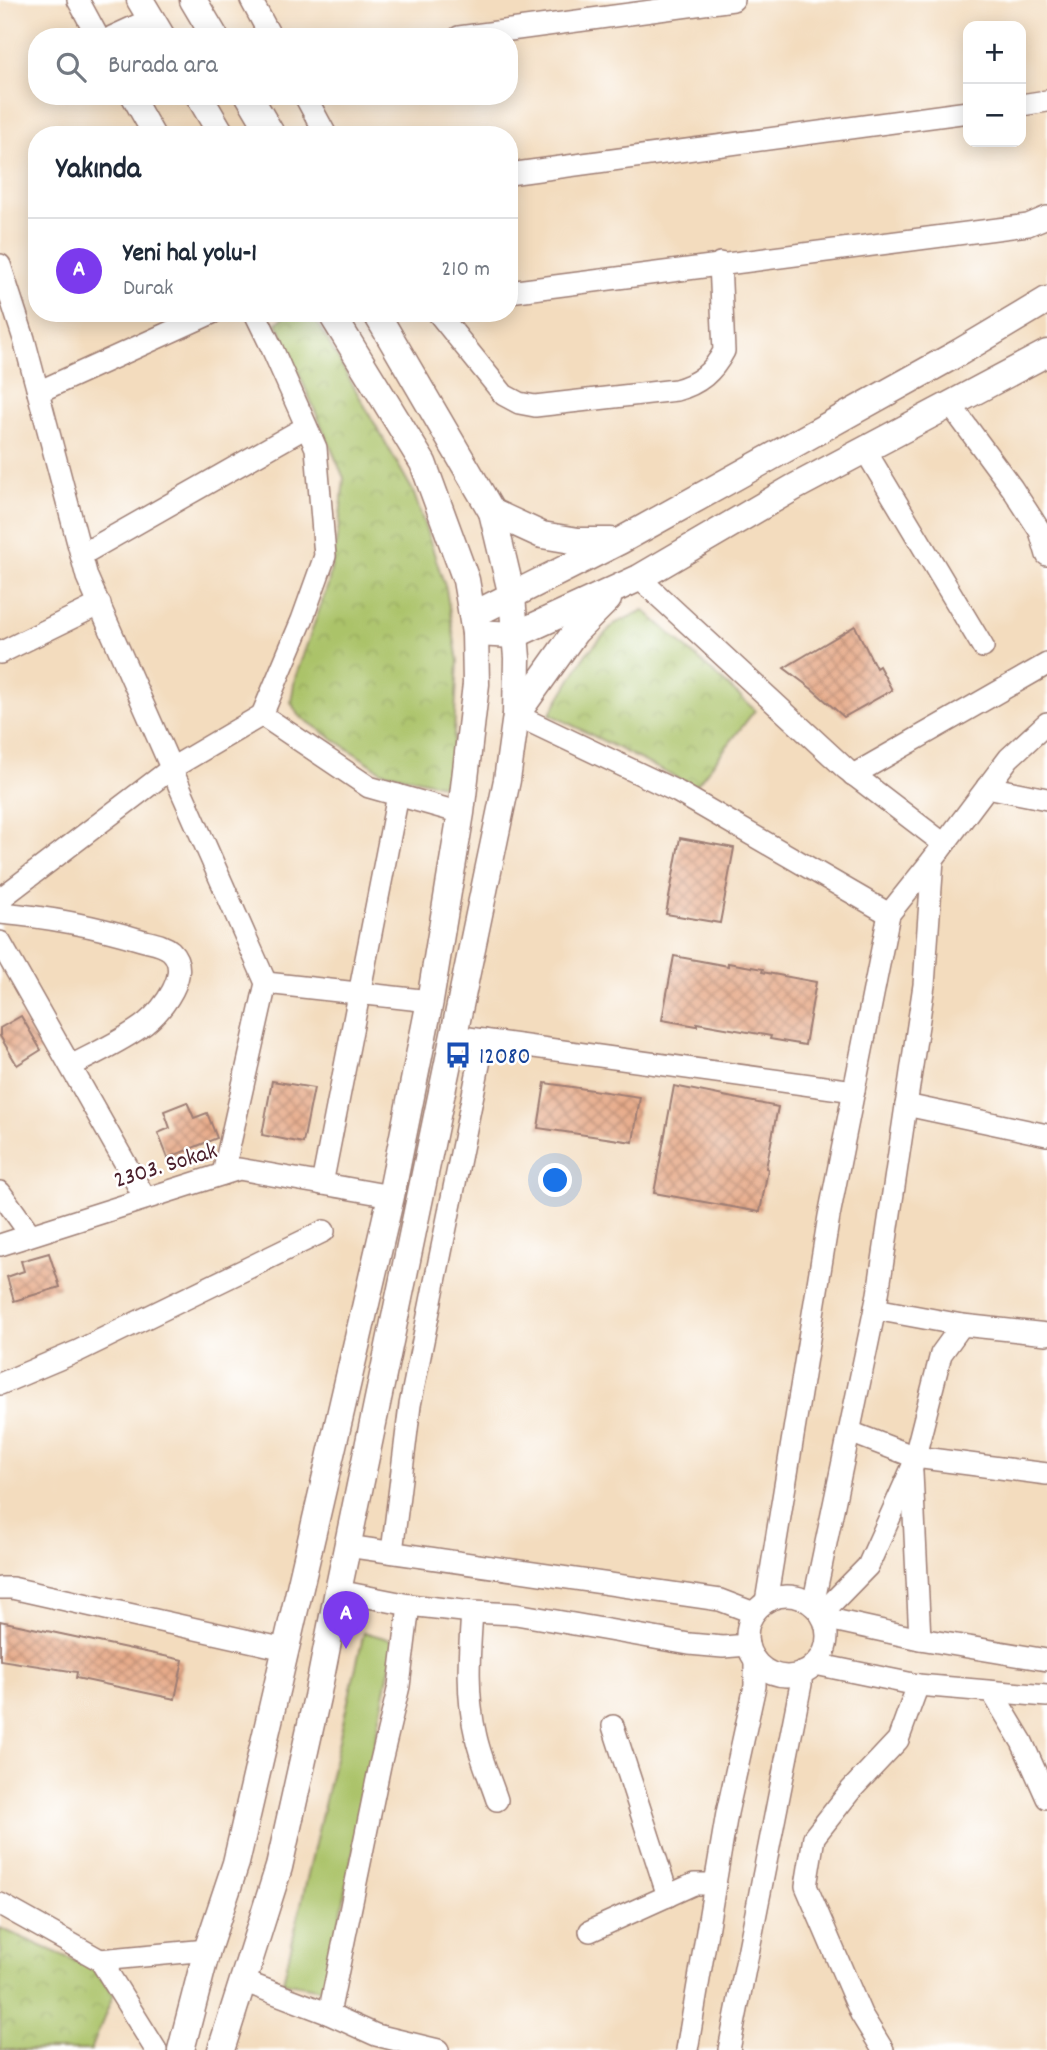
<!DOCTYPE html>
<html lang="tr">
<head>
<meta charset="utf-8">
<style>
	:root { --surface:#fff; --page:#f2f2f3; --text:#1f2937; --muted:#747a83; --line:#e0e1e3; --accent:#7c3aed }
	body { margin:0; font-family:Dekko,sans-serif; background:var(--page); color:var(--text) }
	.controls { position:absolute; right:21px; top:21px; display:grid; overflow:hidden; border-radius:14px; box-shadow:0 4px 18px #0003 }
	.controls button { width:63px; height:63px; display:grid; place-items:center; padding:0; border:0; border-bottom:2px solid var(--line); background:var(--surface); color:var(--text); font:35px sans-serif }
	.you { position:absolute; left:556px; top:1181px; width:24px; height:24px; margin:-18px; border:5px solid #fff; border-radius:50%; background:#1a73e8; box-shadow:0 0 0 10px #1a73e833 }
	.badge { display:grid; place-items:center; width:46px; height:46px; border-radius:50%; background:var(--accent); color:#fff; font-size:23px; font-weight:700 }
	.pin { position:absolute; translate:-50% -58px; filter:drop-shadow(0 2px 4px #0008) }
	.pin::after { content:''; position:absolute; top:37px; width:24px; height:21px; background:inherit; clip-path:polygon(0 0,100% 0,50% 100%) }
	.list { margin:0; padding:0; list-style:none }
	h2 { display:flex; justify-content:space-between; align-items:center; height:91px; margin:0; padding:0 28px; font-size:30px }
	h2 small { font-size:23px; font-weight:400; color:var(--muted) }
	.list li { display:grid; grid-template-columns:46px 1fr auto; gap:21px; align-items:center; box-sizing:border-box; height:105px; padding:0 28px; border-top:2px solid var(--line) }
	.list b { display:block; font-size:26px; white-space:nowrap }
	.list p { margin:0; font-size:23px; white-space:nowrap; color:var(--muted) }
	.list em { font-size:23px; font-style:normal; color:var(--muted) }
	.icon { flex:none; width:38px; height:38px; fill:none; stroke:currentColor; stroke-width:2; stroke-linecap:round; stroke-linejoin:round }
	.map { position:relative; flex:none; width:1047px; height:2050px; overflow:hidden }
	.search { position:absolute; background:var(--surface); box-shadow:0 4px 18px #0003; left:28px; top:28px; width:490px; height:77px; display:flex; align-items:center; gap:18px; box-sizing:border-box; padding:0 24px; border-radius:28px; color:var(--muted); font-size:26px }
	.panel { position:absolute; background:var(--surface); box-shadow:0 4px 18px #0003; left:28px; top:126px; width:490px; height:196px; border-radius:28px }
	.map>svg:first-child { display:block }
	.grass { fill:#abc369; stroke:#7a714a; stroke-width:2 }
	.park { fill:url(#park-crowns); stroke:#7a714a; stroke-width:2 }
	.building { fill:url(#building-cross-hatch) }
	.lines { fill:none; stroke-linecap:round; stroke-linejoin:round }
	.minor-casing { stroke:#9e7e74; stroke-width:24 }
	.major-casing { stroke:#9e7e74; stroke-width:29 }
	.minor { stroke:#fff; stroke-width:21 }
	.major { stroke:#fff; stroke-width:26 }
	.labels { text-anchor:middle; stroke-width:5; stroke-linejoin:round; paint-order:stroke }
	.transit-label { font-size:24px; fill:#164399; stroke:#fff; text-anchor:start }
	.street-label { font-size:24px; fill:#4a1f2b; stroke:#fff }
</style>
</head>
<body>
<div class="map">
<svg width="1047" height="2050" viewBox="0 0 1047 2050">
	<defs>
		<pattern id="park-crowns" width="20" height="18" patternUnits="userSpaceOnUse" patternTransform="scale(1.75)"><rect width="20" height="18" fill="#abc369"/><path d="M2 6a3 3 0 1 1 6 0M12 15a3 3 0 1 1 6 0" fill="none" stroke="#95a75b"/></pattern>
		<pattern id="building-cross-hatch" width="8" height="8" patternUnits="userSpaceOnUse" patternTransform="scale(1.75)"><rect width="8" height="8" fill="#e7ab8a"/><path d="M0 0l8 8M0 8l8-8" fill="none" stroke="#bd8b71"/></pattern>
	</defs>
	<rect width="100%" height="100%" fill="#fff"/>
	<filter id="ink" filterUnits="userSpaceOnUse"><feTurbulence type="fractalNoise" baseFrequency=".0143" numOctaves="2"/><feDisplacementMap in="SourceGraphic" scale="14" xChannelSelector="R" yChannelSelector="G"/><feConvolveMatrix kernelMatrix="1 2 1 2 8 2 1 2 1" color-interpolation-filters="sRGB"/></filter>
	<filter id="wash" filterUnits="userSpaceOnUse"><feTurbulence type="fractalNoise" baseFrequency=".00686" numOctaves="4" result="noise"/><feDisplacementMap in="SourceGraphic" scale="28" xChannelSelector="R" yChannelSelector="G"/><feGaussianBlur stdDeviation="1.57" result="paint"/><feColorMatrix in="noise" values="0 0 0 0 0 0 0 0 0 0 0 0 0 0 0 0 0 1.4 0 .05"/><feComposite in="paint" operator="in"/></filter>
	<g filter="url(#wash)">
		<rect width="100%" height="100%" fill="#f3dcbe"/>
		<polygon class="grass" points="364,1632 395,1641 326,1990 283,1982"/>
		<g class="park">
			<polygon points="289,313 312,313 413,491 446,589 458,661 451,787 381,771 298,715 291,702 295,678 328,585 339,526 344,478 277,323"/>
			<polygon points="644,610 755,710 695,787 550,714 586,654 614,624"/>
			<polygon points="0,1928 92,1968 114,1993 91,2050 0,2050"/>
		</g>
		<g id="blocks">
			<g class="building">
				<polygon points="855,626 876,668 879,666 892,690 844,717 812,689 784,668"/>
				<polygon points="680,838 734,848 720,923 666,914"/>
				<polygon points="674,956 728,966 728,963 763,969 762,972 816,982 805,1045 770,1039 771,1036 697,1023 697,1026 662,1020"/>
				<polygon points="21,1016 41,1050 17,1065 0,1036 0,1028"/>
				<polygon points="272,1081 314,1088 303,1143 262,1135"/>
				<polygon points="545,1083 640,1097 633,1142 538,1128"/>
				<polygon points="674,1086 778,1107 766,1168 768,1169 760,1212 654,1193"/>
				<polygon points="187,1102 194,1118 207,1113 217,1138 168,1158 158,1133 170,1128 164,1111"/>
				<polygon points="49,1253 60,1287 14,1301 7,1277 24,1271 21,1261"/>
				<polygon points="0,1621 183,1660 175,1699 76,1678 77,1672 0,1660"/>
			</g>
		</g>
	</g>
	<g filter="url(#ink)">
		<use href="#blocks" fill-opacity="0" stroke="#9e7e74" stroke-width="2"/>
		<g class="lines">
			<g class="minor-casing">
				<g id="minor">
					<polyline points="78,0 98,37"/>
					<polyline points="251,0 271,37"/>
					<polyline points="112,37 151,19"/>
					<polyline points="459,37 733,0"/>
					<polyline points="132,96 154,135"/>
					<polyline points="305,96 326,135"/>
					<polyline points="1021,105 1047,101"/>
					<polyline points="509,174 968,112"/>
					<polyline points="0,265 24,339 87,577 266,983 223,1174"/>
					<polyline points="509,292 1028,225 1047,217"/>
					<polyline points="255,313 271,346 316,448 325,556 302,620 262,715"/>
					<path d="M438,313L504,395L519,403L535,406L676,390C699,384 713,372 724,351L720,263"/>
					<polyline points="38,392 212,313"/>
					<polyline points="950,404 1012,488 1040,531 1047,555"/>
					<polyline points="865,450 983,647"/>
					<polyline points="81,555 306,427"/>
					<polyline points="639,578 846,769 944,844"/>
					<polyline points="0,653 100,604"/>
					<polyline points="516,715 678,792 889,914"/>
					<polyline points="853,775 1047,664"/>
					<polyline points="987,787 1047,799"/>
					<polyline points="0,899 172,768 262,715 369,787 461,813"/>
					<path d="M0,913C48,917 95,926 141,940C151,943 163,944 171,951C193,973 162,1010 145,1024C123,1041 95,1053 71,1066"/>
					<polyline points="0,942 145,1198"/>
					<polyline points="266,983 430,1001"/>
					<polyline points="454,1036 854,1091"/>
					<polyline points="906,1105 1047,1135"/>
					<polyline points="322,1184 398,795"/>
					<polyline points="0,1192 30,1234"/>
					<polyline points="0,1245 239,1169 391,1196"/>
					<polyline points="875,1309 962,1325"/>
					<polyline points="0,1384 78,1351 324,1231"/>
					<polyline points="850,1432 915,1457 1047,1474"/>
					<polyline points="912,1473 920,1639"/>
					<polyline points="347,1546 720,1600 754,1613"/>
					<polyline points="392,1552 410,1405 484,1040"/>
					<polyline points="0,1588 12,1588 285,1649"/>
					<polyline points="338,1591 409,1605 472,1612 516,1614 689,1644 723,1647 748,1645"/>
					<circle cx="787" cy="1636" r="40"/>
					<polyline points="766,1602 829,1216 889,914 933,859 1009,758 1047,723"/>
					<polyline points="813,1605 878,1294 924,985 933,859"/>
					<path d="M472,1612C469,1654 466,1696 476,1737C481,1759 490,1779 497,1800"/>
					<polyline points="821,1614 868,1566 912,1468 941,1354 962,1325 1047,1334"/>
					<polyline points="824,1618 920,1639 1047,1660"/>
					<polyline points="815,1664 918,1685 1047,1696"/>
					<polyline points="992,1692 1022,1742 1047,1798"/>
					<polyline points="613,1726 668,1896"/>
					<polyline points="0,1904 100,1960 156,2050"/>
					<polyline points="590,1931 694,1884 715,1884"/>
					<polyline points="100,1960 207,1950"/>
					<polyline points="243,1981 327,2013 376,2035 438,2050"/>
					<polyline points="327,2013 331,2004 380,1765 399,1686 409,1605"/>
					<polyline points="687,2050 727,1813 755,1686 755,1660"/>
					<polyline points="729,2050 801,1684 801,1673"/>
					<polyline points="883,2050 861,2014 806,1886 814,1837 851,1790 898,1740 918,1685"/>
				</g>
			</g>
			<g class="major-casing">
				<g id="major">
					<polyline points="140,0 162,37"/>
					<polyline points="193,0 215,37"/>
					<polyline points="199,96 222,135"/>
					<polyline points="249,96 272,135"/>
					<polyline points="492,512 542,535 578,541 611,541"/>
					<polyline points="473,615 620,541 960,352 1047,300"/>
					<polyline points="475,633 515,635 639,578 793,488 1047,353"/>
					<polyline points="516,715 575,632 608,599"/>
					<polyline points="181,2050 207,1950 236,1863 391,1196 430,1001 461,813 476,684 475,633 466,580 423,463 331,313"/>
					<polyline points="221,2050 279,1867 317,1697 338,1591 507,780 516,715 517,658 512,596 492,512 376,313"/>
				</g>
			</g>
			<use href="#minor" class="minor"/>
			<use href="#major" class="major"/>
		</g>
	</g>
	<defs>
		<g id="bus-bare" transform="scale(2.1)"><path d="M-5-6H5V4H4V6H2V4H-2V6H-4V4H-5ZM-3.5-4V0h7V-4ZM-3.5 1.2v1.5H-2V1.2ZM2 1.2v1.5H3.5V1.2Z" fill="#1a4fb4" stroke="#fff" stroke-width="2.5" paint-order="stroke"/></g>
	</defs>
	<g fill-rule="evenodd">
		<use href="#bus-bare" x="458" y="1055"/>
	</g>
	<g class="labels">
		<g class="transit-label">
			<text x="479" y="1063">12080</text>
		</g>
		<g class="street-label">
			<text transform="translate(165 1164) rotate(-17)" y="8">2303. Sokak</text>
		</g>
	</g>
</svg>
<div class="controls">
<button>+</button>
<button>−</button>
</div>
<div class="you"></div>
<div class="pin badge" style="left:346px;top:1649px">A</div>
<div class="search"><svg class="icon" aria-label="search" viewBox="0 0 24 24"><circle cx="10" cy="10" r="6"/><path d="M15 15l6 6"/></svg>Burada ara</div>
<section class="panel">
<h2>Yakında<small></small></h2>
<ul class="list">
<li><span class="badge">A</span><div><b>Yeni hal yolu-1</b><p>Durak</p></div><em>210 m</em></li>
</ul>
</section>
</div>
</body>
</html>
